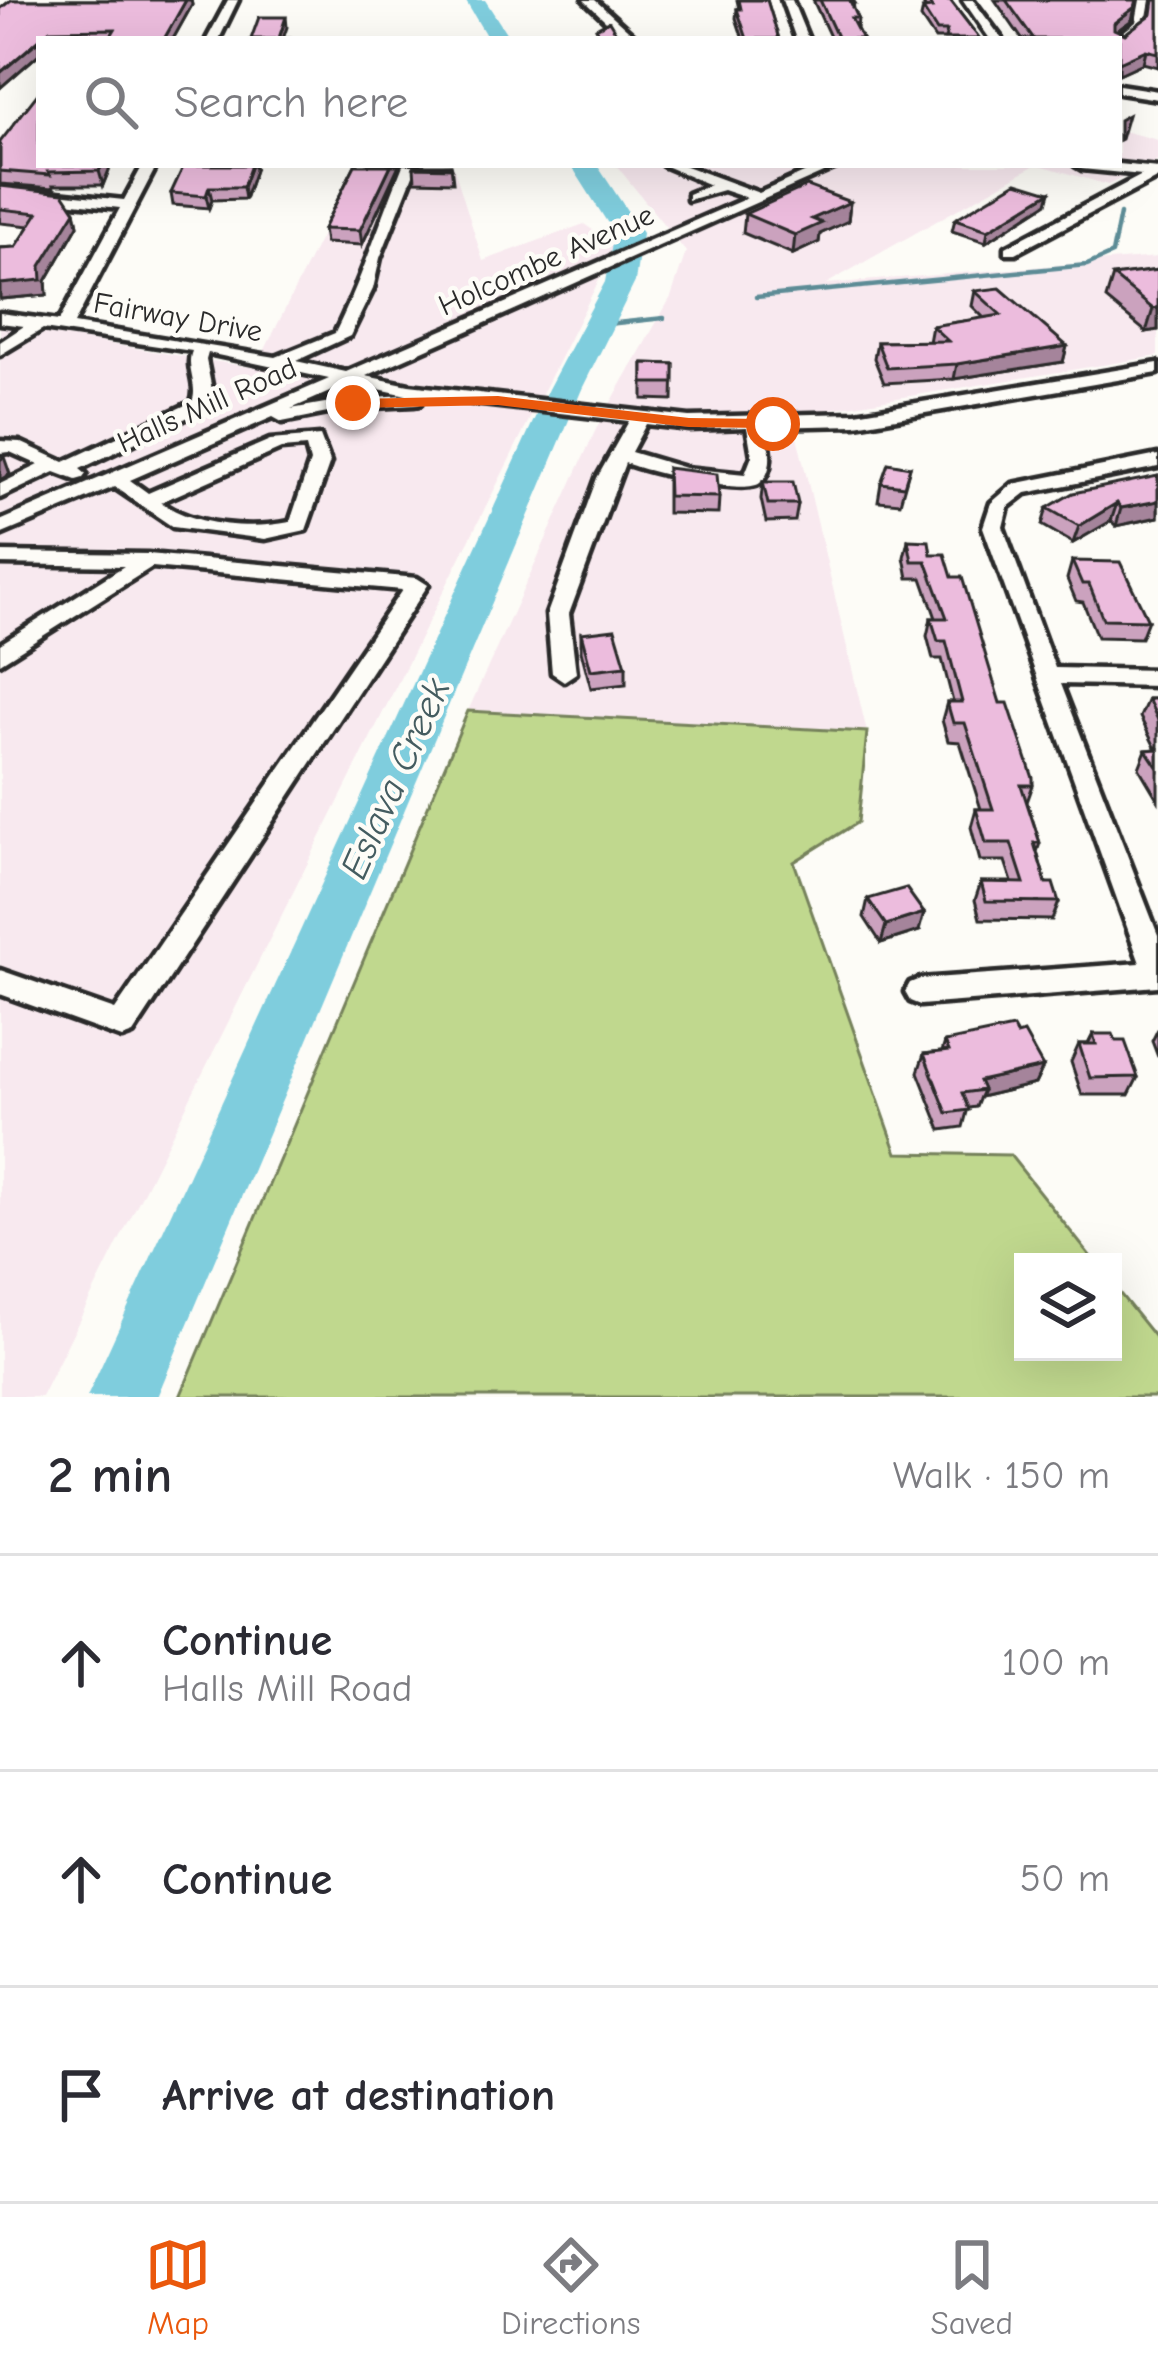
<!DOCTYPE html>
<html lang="en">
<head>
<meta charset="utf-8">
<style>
	:root { --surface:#fff; --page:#f2f2f3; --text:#2b2b33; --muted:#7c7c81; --line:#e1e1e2; --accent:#ea580c }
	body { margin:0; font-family:"Comic Neue",sans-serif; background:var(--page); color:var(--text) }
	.controls { position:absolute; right:36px; bottom:36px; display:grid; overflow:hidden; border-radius:0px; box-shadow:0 12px 48px #0002 }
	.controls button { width:108px; height:108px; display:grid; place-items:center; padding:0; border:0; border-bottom:3px solid var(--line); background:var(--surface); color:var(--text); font:60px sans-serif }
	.stop { position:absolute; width:36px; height:36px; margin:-27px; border:9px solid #ea580c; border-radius:50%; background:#fff }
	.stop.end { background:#ea580c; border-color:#fff; box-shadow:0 3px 12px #0008 }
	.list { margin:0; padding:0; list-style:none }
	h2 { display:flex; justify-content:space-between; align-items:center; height:156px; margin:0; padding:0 48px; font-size:51px }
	h2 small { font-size:39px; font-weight:400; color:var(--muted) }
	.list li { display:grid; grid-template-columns:78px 1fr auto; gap:36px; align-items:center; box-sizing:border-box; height:216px; padding:0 48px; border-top:3px solid var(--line) }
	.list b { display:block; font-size:45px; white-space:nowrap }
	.list p { margin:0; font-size:39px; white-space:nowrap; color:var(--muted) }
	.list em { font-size:39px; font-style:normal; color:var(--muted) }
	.icon { flex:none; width:66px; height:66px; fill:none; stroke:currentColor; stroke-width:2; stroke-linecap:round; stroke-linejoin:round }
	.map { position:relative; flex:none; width:1158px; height:1397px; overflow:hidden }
	.search { position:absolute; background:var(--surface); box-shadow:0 12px 48px #0002; left:36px; right:36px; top:36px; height:132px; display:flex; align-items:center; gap:30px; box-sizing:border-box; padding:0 42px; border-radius:0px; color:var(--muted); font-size:45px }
	.sheet { height:804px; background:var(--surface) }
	nav { display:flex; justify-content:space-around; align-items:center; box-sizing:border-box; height:168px; border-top:3px solid var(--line); background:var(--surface); font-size:33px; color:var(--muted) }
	nav a { display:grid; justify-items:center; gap:6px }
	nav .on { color:var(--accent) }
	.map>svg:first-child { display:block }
	.built { fill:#f8e9ef }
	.green { fill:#c0d88e; stroke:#76825c; stroke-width:3 }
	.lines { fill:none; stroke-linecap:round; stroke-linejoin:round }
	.stream { stroke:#5d8c96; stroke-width:4.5 }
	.river { fill:#7fcddd; fill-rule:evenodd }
	.minor-casing { stroke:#2b2b2b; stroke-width:9 }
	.minor { fill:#fdfcf7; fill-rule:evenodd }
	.wall { fill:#cba2be; stroke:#2b2b2b; stroke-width:3 }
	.shaded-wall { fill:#a5849b; stroke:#2b2b2b; stroke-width:3 }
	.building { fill:#ecbcdd; stroke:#2b2b2b; stroke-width:3 }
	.route { fill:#ea580c }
	.labels { text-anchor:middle; stroke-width:9; stroke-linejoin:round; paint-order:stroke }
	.far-street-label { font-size:30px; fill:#2b2b2b; stroke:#fdfcf7 }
	.water-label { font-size:39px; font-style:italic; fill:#445c60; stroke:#fdfcf7 }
</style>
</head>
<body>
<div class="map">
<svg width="1158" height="1397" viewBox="0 0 1158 1397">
	<rect width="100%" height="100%" fill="#fdfcf7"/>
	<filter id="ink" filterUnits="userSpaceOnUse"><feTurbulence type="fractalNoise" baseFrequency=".00833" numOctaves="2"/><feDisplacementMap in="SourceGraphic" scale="24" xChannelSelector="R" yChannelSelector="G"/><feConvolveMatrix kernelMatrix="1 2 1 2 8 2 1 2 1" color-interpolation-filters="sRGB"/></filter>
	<g filter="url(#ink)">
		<g class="built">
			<polygon points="1119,130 1158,140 1158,161 1108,185 1040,165 1119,165"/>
			<polygon points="356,165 453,165 483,261 584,224 616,246 41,1397 0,1397 0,326 256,368"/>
			<polygon points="616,165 1035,165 826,284 1158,257 1158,356 792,415 867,732 468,711 597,427 671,297 686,252"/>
		</g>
		<polygon class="green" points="468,711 867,732 858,822 794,862 897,1153 1010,1155 1095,1262 1023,1262 1023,1352 1113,1352 1113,1285 1158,1341 1158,1397 180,1397"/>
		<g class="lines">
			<g class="stream">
				<polyline points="756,297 1087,265 1112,254 1120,214"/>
				<polyline points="598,325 664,318"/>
			</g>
			<g class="river">
				<polygon points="465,0 485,0 510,39 488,39"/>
				<polygon points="571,165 597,165 642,233 635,282 582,389 157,1397 87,1397 548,389 605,282 614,233"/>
			</g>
			<g class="minor-casing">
				<g id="minor">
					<polygon points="228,0 238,0 219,39 207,39"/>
					<polygon points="584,0 595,0 638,39 625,39"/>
					<polygon points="782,0 792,0 808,39 796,39"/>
					<polygon points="963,0 973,0 1002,39 990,39"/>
					<polygon points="1140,0 1150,0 1146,23 1119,43 1119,39 1114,39 1136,22"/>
					<polygon points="1119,85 1158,91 1158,99 1119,93"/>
					<polygon points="1119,164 1158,168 1158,178 1016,253 1006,253 1006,247 1142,175 1082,169 1075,165"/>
					<path d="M143,165H157L74,324L276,357L335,333C362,279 380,221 403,165H417L380,258L373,289L350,336L296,361L346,372L747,198L723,190L688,200V194L710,185L663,165H683L759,193L822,165H841L366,376L409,385L689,417L856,413L1158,363V373L856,425L766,427C769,444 776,469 760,483C744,496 645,471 625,463L569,614L576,673L564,681L552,673L547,614L597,478L629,421L421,397L420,404L414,405L353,408L282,422L273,417L130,480L148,493L270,440L320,436L330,462L306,530L265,539L173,527L114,487L0,535V521L329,379L208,353L206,360L213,395L205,409L80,469L86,474L83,478L76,480L55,472L0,498V484L39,465L10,452L0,453V441L20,442L64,462L192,402C199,386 185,368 192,351L43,329L0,355V342L24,326L0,323V313L59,321L120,208L0,195V187L124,200ZM350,383L407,395L353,398L291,409ZM646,424L689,429L747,427L752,456L745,474L685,468L631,452ZM306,447L310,462L290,522C251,530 193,526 161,502L281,449Z"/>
					<polygon points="1158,455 1158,467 1026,493 1008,507 1003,527 1055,668 1158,670 1158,686 1061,684 1158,935 1158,986 920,1005 910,1001 905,992 910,983 920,979 1140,963 983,527 991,503 1013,484"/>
					<polygon points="0,552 148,554 417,578 428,585 133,1034 122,1038 0,994 0,970 115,1010 402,590 152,567 0,663 0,644 124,566 0,564"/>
				</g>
			</g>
			<use href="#minor" class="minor"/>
		</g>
		<g class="wall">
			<polygon points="11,0 191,0 192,5 173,39 39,39 39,54 0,88 0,9"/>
			<polygon points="737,0 767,0 779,39 743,39 736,18 737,9 739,9"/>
			<polygon points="813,0 853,0 854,10 858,18 857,29 862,39 831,39"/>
			<polygon points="920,0 950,0 980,39 935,39 921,18 923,9 926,9"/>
			<polygon points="995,0 1137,0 1132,20 1117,31 1125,34 1150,15 1153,0 1158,0 1158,67 1143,63 1119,74 1119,39 1022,39"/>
			<polygon points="0,142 111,165 103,185 53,185 54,188 0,184"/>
			<polygon points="355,165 399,165 362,245 325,243 323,229"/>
			<polygon points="451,165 453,182 415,181 414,167"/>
			<polygon points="255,170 245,199 212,200 209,208 173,205 171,193"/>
			<polygon points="0,186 75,211 78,225 46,281 47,295 0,299 0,248 16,247 30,226 0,223"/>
			<polygon points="850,202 848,221 820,234 819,242 793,254 743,233 745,214"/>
			<polygon points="1047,203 986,242 952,231 955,219"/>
			<polygon points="1158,270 1158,330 1146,332 1106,299 1113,276"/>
			<polygon points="975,291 1067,346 1063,362 954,379 884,383 874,358 877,342 929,342 932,326 984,318 972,306"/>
			<polygon points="643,363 674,364 673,400 643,399"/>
			<polygon points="910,467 900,503 878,501 881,483"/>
			<polygon points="667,468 719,497 718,514 667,513"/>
			<polygon points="1158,476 1158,517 1116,526 1111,521 1073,543 1042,525 1047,508"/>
			<polygon points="763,482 798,504 795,521 766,522 761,499"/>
			<polygon points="908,540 931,554 1000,703 1033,785 1027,802 1040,843 1037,852 1046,883 1059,902 1052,920 980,919 975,900 981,882 1012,882 1005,861 980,861 971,827 976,809 981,809 960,742 948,741 942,720 947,702 953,702 942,659 933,659 927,636 931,618 936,618 922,578 908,578 904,557"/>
			<polygon points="1072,561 1148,620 1141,638 1097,637 1083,602 1076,601 1067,579"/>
			<polygon points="581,633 626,666 626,684 591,688 581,651"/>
			<polygon points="1148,699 1158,699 1158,747 1155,747 1140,717"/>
			<polygon points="1158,749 1158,800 1139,768 1146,750"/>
			<polygon points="868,899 919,931 881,943 864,917"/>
			<polygon points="1158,1029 1158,1057 1152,1041"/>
			<polygon points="1093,1034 1116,1041 1138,1077 1129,1095 1082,1095 1071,1062 1079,1044 1088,1044"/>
			<polygon points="1017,1035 1043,1067 1035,1084 980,1097 976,1107 968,1108 963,1127 941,1130 918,1072 924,1054 942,1052 945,1042"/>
		</g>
		<g class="shaded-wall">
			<polygon points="186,0 191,0 192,5 173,39 164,39"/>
			<polygon points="1135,7 1132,20 1111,35 1114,23"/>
			<polygon points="286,17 287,27 283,39 279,39"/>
			<polygon points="39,40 39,54 0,88 0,73"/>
			<polygon points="1146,50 1143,63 1119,74 1119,62"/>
			<polygon points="1128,115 1121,139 1119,140 1119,120"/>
			<polygon points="102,165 111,165 103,185 99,171"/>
			<polygon points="251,165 254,165 255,170 245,199 243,187"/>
			<polygon points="391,165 399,165 362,245 360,230"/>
			<polygon points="209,187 212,200 209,208 206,196"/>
			<polygon points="1050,192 1047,203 986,242 988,230"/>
			<polygon points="850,202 848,221 820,234 819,242 793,254 795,235 812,219"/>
			<polygon points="75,211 78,225 46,281 47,295 0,299 0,284"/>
			<polygon points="1158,308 1158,330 1146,332 1153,309"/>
			<polygon points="1067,346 1063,362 954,379 957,364"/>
			<polygon points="4,457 10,474 0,480 0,460"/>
			<polygon points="1158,501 1158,517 1116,526 1121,508"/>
			<polygon points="1117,503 1111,521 1073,543 1079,526"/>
			<polygon points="924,913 919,931 881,943 886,925"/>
			<polygon points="1043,1067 1035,1084 980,1097 983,1090 979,1081"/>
		</g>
		<g class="building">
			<polygon points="11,0 186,0 164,39 109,39 115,29 50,30 0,73 0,9"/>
			<polygon points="739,0 767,0 779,39 747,39 737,9 741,9"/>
			<polygon points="820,0 853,0 855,3 851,3 858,18 851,18 862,39 838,39"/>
			<polygon points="927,0 950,0 980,39 945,39 947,31 937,31 923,9 932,8"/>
			<polygon points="1006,0 1137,0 1135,7 1114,23 1114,29 1125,34 1152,14 1154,0 1158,0 1158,53 1146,50 1119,62 1119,39 1034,39"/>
			<polygon points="259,17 286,17 279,38 314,39 251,39"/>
			<polygon points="609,21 620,39 601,39 596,28"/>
			<polygon points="39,92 39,165 102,165 99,171 48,172 50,175 0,171 0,142"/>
			<polygon points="184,165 251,165 243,187 209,187 206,196 171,193"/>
			<polygon points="355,165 391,165 360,230 323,229"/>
			<polygon points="415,165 451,165 452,168 414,167"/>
			<polygon points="1017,182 1050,192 988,230 955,219"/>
			<polygon points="0,186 63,193 75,211 41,266 42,280 0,284 0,248 16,247 38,213 0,209"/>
			<polygon points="807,186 850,202 812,219 822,223 795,235 745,214"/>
			<polygon points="1158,270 1158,308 1153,309 1113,276"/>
			<polygon points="1000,288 1067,346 957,364 887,368 877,342 948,341 932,326 1001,315 975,291"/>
			<polygon points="643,363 674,364 674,383 643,383"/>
			<polygon points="888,463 910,467 904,486 881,483"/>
			<polygon points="667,468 717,474 719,497 668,496"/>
			<polygon points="1158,476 1158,501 1121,508 1117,503 1079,526 1047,508 1073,493"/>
			<polygon points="763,482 793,482 798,504 768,504"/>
			<polygon points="908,540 929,541 931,554 945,554 952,577 962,577 1000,703 1008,703 1033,778 1033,785 1021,785 1040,843 1034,843 1046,883 1053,883 1059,902 986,901 981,882 1024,883 1011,843 986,843 976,809 993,809 965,723 953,723 947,702 962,702 946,641 938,641 931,618 947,618 926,561 912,561"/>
			<polygon points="1072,561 1120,562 1148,620 1103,619 1089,584 1082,584"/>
			<polygon points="615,629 626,666 591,670 581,633"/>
			<polygon points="1148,699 1158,699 1158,720"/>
			<polygon points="1158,749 1158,768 1146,750"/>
			<polygon points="906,888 924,913 886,925 868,899"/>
			<polygon points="1013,1028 1017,1035 1024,1033 1043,1067 979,1081 983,1090 962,1093 969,1110 947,1113 924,1054 949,1051 945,1042"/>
			<polygon points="1093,1034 1113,1034 1116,1041 1125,1041 1138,1077 1090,1078 1079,1044 1096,1044"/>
		</g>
	</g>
	<polygon class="route" points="498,396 689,418 773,419 781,424 773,428 689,427 498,405 353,408 346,403 353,399"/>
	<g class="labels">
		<g class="far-street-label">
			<text transform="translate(546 260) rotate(-24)" y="10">Holcombe Avenue</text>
			<text transform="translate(178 317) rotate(10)" y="10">Fairway Drive</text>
			<text transform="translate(207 405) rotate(-24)" y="10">Halls Mill Road</text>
		</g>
		<g class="water-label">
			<text transform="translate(394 778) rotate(-66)" y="14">Eslava Creek</text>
		</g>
	</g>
</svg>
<div class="controls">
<button><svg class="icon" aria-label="layers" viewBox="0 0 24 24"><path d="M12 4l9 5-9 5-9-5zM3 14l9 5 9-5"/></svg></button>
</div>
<div class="stop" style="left:773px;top:424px"></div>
<div class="stop end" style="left:353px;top:403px"></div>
<div class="search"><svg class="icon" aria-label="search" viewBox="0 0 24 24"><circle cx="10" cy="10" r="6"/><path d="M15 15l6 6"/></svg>Search here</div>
</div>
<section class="sheet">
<h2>2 min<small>Walk · 150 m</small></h2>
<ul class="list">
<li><svg class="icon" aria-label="ahead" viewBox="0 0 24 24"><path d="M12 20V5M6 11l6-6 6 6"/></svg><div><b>Continue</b><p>Halls Mill Road</p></div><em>100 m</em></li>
<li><svg class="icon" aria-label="ahead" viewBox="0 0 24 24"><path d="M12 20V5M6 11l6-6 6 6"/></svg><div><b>Continue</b></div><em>50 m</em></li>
<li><svg class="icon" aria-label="arrive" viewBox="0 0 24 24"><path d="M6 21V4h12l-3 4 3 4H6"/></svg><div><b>Arrive at destination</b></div></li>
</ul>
</section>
<nav>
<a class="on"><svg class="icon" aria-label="map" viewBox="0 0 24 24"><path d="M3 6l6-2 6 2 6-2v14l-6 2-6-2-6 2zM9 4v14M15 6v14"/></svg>Map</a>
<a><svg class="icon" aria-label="directions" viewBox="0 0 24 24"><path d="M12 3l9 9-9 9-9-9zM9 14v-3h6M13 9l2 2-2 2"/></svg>Directions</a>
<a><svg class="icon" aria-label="saved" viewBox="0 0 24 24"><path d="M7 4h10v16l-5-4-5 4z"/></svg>Saved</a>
</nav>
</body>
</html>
